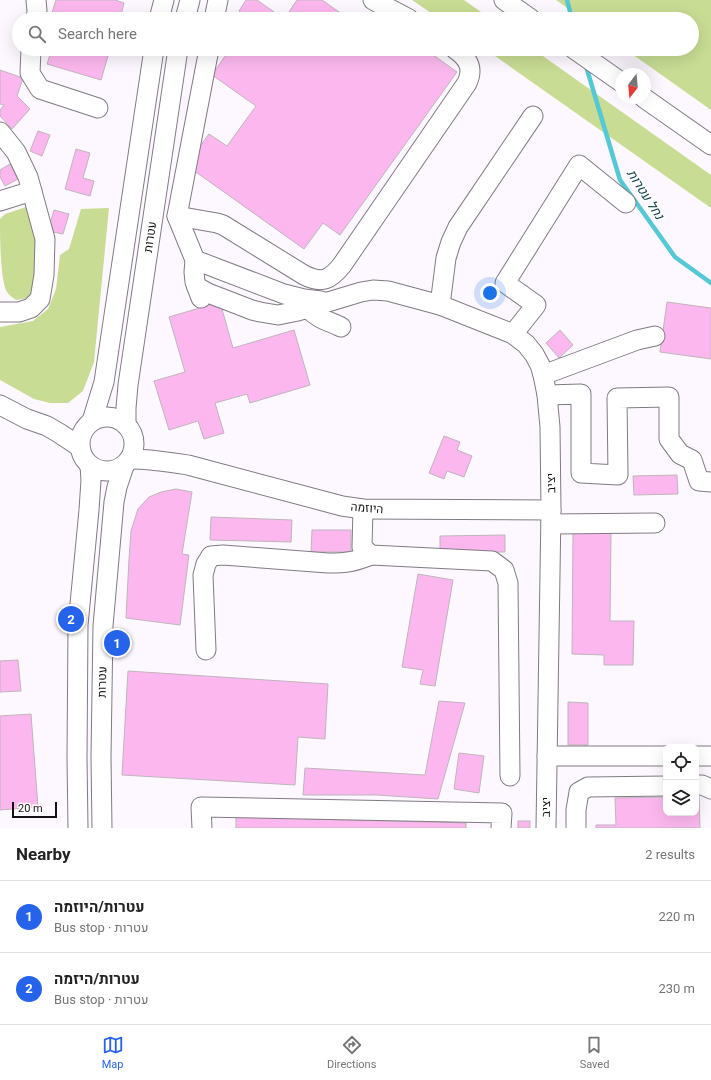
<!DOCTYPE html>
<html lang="en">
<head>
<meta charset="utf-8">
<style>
	:root { --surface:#fff; --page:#f6f6f6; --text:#222; --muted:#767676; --line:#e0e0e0; --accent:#2563eb }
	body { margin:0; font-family:Roboto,Heebo,sans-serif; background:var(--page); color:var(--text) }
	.controls { position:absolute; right:12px; bottom:12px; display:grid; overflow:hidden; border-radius:8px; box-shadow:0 4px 16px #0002 }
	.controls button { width:36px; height:36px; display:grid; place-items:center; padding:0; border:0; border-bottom:1px solid var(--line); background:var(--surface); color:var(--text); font:20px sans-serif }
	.compass { position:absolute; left:615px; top:68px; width:36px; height:36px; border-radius:50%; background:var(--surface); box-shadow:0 4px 16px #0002; rotate:196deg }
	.scale { position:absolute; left:12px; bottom:10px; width:45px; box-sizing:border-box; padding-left:4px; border:2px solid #141115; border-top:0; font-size:11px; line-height:14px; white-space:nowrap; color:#141115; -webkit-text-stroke:3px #fff; paint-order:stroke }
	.you { position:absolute; left:490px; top:293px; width:14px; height:14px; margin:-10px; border:3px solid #fff; border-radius:50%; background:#1a73e8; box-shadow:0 0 0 6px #1a73e833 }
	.badge { display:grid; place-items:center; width:26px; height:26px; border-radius:50%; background:var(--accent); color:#fff; font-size:13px; font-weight:700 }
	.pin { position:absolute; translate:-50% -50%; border:2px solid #fff; box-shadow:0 1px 4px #0006 }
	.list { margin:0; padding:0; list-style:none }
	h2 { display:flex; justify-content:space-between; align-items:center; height:52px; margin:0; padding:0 16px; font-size:17px }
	h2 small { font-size:13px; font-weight:400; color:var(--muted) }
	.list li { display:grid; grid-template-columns:26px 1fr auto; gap:12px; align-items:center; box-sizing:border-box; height:72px; padding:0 16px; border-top:1px solid var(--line) }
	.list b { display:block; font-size:15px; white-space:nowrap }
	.list p { margin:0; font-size:13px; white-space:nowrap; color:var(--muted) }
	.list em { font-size:13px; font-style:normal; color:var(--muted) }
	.icon { flex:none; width:22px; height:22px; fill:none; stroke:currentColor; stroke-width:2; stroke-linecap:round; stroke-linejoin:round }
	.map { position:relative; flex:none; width:711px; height:828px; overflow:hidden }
	.search { position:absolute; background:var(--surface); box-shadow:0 4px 16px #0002; left:12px; right:12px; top:12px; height:44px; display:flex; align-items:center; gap:10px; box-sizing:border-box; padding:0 14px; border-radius:22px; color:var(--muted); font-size:15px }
	.sheet { height:196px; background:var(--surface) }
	nav { display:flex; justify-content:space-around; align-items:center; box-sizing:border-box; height:56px; border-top:1px solid var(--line); background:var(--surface); font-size:11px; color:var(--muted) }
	nav a { display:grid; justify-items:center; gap:2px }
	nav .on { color:var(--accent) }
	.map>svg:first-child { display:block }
	.green { fill:#c8dc94 }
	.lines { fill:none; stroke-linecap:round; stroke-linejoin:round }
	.stream { stroke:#54c8d5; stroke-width:4.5 }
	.building { fill:#fcb8ee; stroke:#bfb4bc }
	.minor-casing { stroke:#817a84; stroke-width:21 }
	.minor { stroke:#fff; stroke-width:19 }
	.labels { text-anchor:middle; stroke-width:4; stroke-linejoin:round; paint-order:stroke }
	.street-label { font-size:12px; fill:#141115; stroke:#fff }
	.water-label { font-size:13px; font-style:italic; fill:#0d4248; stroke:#fff }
</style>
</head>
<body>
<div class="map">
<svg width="711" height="828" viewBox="0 0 711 828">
	<rect width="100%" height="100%" fill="#fdf8ff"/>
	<g class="green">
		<polygon points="412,0 464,0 491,19 440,19"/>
		<polygon points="556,0 711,0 711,110 625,49 692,49 692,19 583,19"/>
		<polygon points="485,49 533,49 711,175 711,208"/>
		<path d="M26,207L33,226L39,253L36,284L29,298L16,300C13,298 9,295 7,292C0,281 0,234 0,219L5,214Z"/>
		<polygon points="109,208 94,362 83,391 68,403 50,403 34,399 0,380 0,327 33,321 48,309 56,289 60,255 69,249 81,209"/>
	</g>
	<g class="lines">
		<g class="stream">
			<polyline points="567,0 572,19"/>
			<polyline points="586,66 620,180 675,257 711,283"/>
		</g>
	</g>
	<g class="building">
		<polygon points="56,0 115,0 124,3 120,19 50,19"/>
		<polygon points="246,0 257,0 284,19 250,19 239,11"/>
		<polygon points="297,0 322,0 349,19 284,19"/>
		<polygon points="52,49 110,49 101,80 47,64"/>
		<polygon points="230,49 425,49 457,72 340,235 323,223 304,249 186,165 209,134 227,146 256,106 212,75"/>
		<polygon points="0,70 23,78 17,96 30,109 12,129 0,116 0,110 4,105 0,104"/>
		<polygon points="38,131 50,135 42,156 30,151"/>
		<polygon points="76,149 90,153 83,178 94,181 90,196 65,189"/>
		<polygon points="10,164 18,179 5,186 0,177 0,170"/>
		<polygon points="54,210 69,214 63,234 48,231"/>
		<polygon points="220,302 233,348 294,330 310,385 250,403 247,394 215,403 224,433 204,439 198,421 169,430 154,381 185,372 169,317"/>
		<polygon points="667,302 711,308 711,359 660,352"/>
		<polygon points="560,330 573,345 559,358 546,343"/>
		<polygon points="444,436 460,442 457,450 472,456 464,477 447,471 444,479 429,473"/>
		<polygon points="677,475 678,494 634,495 633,476"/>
		<polygon points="176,489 192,492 182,554 189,555 180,625 126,618 129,559 131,531 138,509 149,497 161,492"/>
		<polygon points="211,517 292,520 291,542 210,540"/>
		<polygon points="312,530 351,530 351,552 311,552"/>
		<polygon points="573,532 611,533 610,621 634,621 633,665 604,665 604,655 572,654"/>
		<polygon points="505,535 505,552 440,552 440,536"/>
		<polygon points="418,574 453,580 435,686 420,684 423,670 402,667"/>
		<polygon points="18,660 21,691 0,692 0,661"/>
		<polygon points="128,671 328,684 325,739 298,737 295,785 122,775"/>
		<polygon points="439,701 465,703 438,799 377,795 303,795 305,768 425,775"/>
		<polygon points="568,702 588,703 588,745 568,745"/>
		<polygon points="31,714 38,807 0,810 0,716"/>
		<polygon points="459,753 484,756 479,793 454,789"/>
		<polygon points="696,796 699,796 700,828 596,828 596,825 616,825 615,798 666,797 666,813 696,813"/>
		<polygon points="236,817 466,823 466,828 236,828"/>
		<rect x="518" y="821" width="12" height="7"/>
	</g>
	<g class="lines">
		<g class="minor-casing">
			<g id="minor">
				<polyline points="373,0 409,19"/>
				<polyline points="504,0 531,19"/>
				<polyline points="36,19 37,11 36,0"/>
				<polyline points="159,19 164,0"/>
				<polyline points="185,19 190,0"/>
				<polyline points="214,19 218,0"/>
				<polyline points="31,49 30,73 40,89 98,108"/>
				<polyline points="574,49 621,82"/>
				<polyline points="644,98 711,145"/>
				<polyline points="0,132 16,152 28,177 45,239 44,275 40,299 31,308 19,312 0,312"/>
				<polyline points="0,201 32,191"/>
				<path d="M177,216L217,223L223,225L304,275C322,284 330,280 342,265L467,83C474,68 468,58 455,49"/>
				<polyline points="195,260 284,294 304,299 321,301"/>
				<polyline points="197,287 208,293 252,310 260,312 278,315 298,311 361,292 373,290 388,291 440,305 513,334 526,344 534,354 540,365 543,375 547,395 550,427 551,510 546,828"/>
				<polyline points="201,298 195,282 194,272 195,260 177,216 209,49"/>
				<polyline points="440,305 446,258 451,242 458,227 533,116"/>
				<path d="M308,308C319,320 327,320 341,327"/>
				<polyline points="513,334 536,305 505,283 579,165 626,203"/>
				<polyline points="543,375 637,340 655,336"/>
				<polyline points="547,395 581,394 581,473 618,475 617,398 669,397 669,439 680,454 692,460 699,481 711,482"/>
				<polyline points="0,405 27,419 47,426 59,433 80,447"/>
				<circle cx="107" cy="444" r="27"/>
				<polyline points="92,421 104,382 154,49"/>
				<polyline points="126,425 126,408 128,385 178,49"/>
				<path d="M130,459C150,459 169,462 188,465L342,506L363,509L551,510"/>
				<polyline points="363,509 362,547 371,555 492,561 504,570 508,583 510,776"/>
				<polyline points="551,524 655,523"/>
				<path d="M206,650L203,575L206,564L211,556L223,555L328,563C347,563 354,562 371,555"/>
				<polyline points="547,756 666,756"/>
				<polyline points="696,756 711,756"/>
				<polyline points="696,785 702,785 711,789"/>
				<polyline points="78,828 77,757 78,625 89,510 91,480 90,466"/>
				<polyline points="102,828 101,757 103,626 114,502 117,487 124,466"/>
				<polyline points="202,828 201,807 502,813 501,828"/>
				<polyline points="576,828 576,810 579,792 588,787 666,786"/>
			</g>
		</g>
		<use href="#minor" class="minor"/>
	</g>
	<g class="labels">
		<g class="street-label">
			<text transform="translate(150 237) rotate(-82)" y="4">עטרות</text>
			<text transform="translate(551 483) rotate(-91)" y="4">יציב</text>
			<text transform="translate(367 508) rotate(5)" y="4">היוזמה</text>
			<text transform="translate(102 682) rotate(-89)" y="4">עטרות</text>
			<text transform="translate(546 807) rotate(-89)" y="4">יציב</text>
		</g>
		<g class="water-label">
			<text transform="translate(646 194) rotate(57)" y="5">נחל עטרות</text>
		</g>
	</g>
</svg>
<div class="controls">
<button><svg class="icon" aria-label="locate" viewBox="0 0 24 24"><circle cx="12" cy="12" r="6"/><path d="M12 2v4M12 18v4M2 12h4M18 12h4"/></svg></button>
<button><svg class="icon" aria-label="layers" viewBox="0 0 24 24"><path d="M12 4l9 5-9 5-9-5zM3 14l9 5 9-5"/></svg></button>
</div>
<svg class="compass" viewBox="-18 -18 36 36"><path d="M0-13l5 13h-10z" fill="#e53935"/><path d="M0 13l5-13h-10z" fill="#767676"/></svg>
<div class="scale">20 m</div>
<div class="you"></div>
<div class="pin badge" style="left:117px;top:643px">1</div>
<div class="pin badge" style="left:71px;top:619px">2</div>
<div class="search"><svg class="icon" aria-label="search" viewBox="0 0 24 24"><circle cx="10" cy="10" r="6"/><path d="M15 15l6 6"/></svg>Search here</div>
</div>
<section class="sheet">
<h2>Nearby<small>2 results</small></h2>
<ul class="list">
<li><span class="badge">1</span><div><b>עטרות/היוזמה</b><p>Bus stop · עטרות</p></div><em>220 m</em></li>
<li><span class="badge">2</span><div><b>עטרות/היזמה</b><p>Bus stop · עטרות</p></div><em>230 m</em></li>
</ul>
</section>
<nav>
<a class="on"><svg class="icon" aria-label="map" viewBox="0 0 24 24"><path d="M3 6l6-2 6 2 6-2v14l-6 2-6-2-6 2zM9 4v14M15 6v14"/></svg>Map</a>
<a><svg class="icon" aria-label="directions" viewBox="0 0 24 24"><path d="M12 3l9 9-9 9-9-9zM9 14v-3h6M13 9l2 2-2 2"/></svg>Directions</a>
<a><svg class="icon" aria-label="saved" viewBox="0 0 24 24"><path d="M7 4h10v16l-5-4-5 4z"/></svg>Saved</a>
</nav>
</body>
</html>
